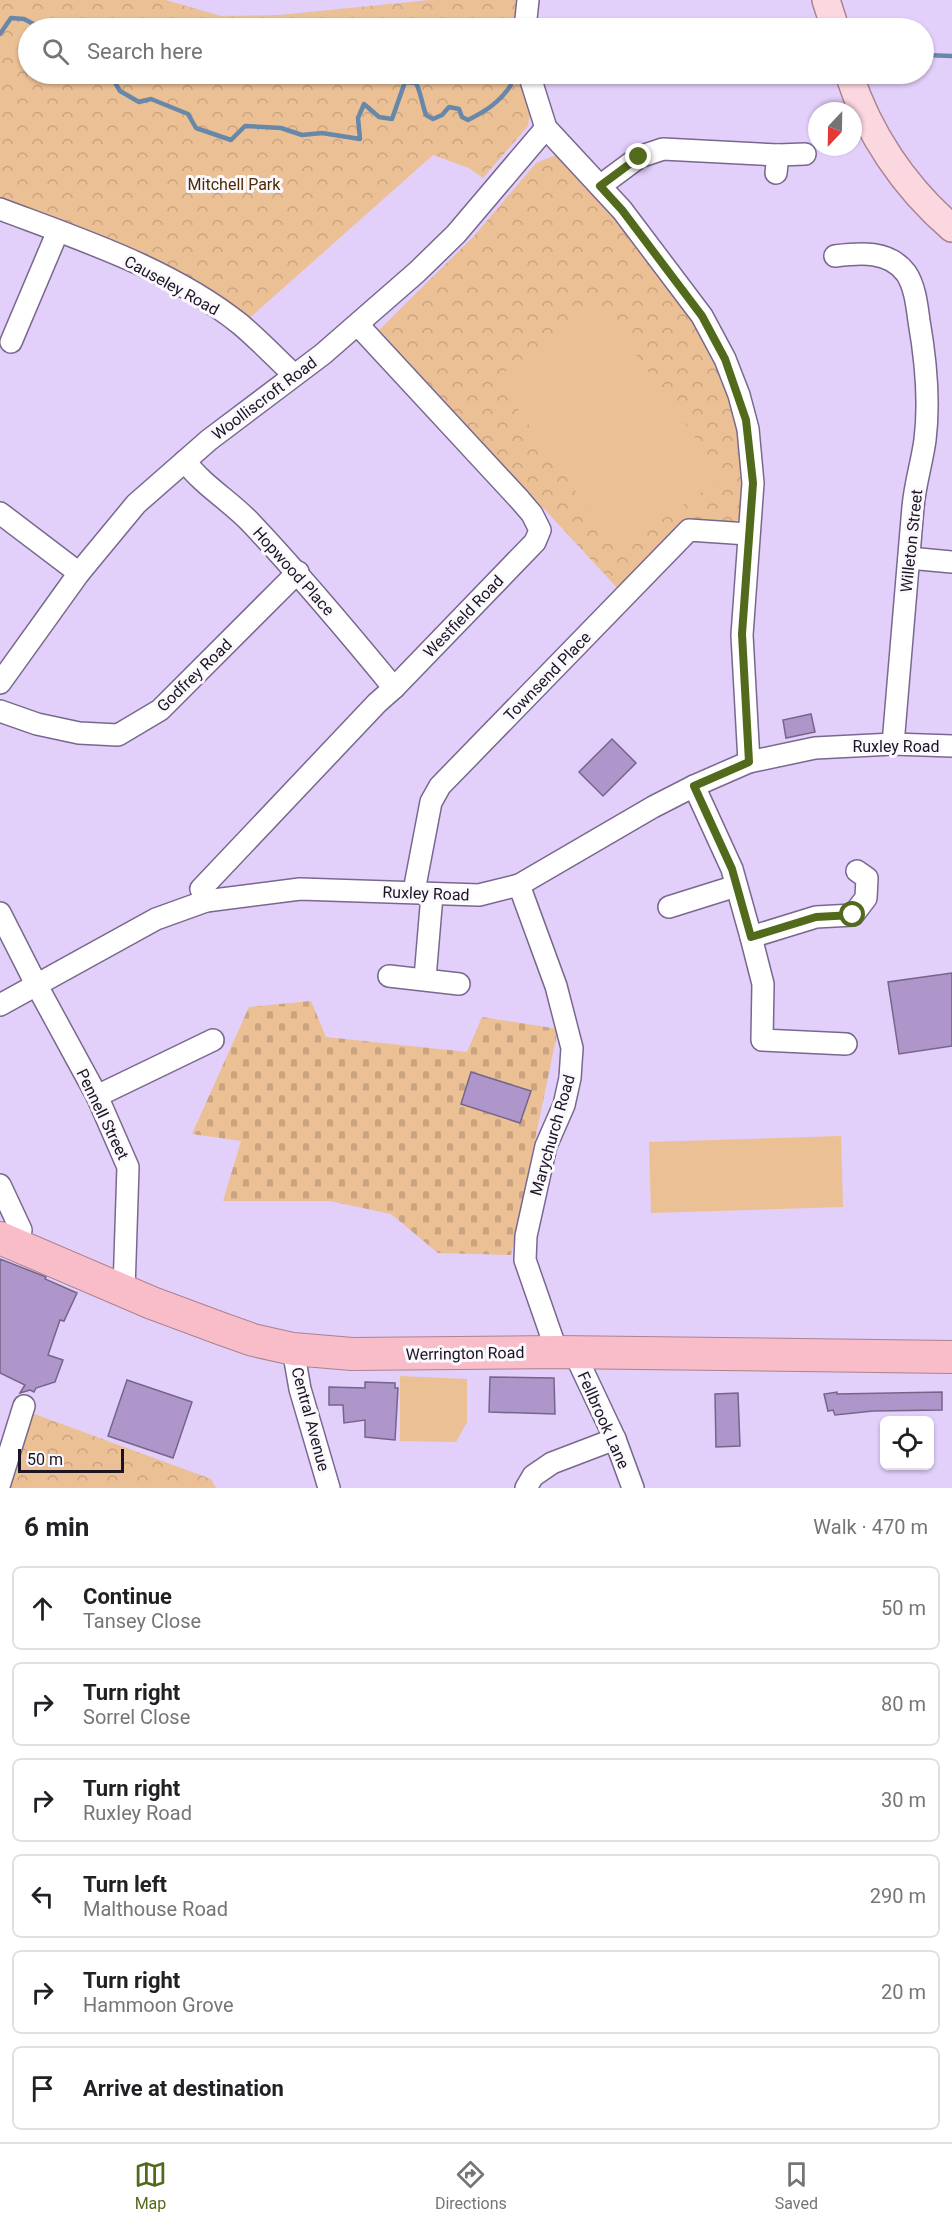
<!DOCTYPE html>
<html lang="en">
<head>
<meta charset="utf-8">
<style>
	:root { --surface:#fff; --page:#f6f6f6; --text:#202124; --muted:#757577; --line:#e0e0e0; --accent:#526a1b }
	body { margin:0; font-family:Roboto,sans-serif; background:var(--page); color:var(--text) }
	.controls { position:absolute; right:18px; bottom:18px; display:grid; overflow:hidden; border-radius:9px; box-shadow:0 2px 4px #0004 }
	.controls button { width:54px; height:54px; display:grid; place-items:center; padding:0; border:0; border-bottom:2px solid var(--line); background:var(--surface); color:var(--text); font:30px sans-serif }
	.compass { position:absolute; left:808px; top:102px; width:54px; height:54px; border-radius:50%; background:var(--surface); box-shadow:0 2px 4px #0004; rotate:202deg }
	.scale { position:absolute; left:18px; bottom:15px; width:106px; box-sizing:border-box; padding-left:6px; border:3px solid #1b1523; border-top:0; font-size:16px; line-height:21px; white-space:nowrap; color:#1b1523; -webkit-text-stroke:4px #fbf9fd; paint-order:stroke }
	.stop { position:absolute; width:18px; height:18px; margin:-14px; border:4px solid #526a1b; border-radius:50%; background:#fff }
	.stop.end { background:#526a1b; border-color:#fff; box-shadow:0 2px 6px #0008 }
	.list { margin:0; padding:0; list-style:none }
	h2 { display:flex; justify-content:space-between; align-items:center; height:78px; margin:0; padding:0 24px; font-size:26px }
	h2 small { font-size:20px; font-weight:400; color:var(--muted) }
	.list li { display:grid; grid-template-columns:39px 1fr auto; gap:18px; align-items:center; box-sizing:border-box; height:84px; margin:0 12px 12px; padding:0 12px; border:2px solid var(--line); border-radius:9px }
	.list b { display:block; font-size:22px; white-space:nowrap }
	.list p { margin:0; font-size:20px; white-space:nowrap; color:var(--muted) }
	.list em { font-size:20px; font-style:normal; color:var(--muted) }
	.icon { flex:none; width:33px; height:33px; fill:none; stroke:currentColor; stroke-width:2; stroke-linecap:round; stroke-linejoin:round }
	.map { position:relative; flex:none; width:952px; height:1488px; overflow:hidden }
	.search { position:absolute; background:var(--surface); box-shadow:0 2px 4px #0004; left:18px; right:18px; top:18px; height:66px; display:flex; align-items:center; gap:15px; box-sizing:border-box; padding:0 21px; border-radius:33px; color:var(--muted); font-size:22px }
	.sheet { height:654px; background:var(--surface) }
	nav { display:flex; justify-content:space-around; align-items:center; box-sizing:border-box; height:84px; border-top:2px solid var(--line); background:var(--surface); font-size:16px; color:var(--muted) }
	nav a { display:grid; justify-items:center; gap:3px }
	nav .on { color:var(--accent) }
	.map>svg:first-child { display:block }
	.cemetery { fill:url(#cemetery-stones) }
	.park { fill:url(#park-crowns) }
	.pitch { fill:#ecc095 }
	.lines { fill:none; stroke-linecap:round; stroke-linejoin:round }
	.stream { stroke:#6888aa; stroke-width:4.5 }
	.building { fill:#ae96cb; stroke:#76658b; stroke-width:1.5 }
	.minor-casing { stroke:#79688e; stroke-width:24 }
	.major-casing { stroke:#ab828f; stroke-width:30 }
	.highway-casing { stroke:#ab828f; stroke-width:34 }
	.minor { stroke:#fff; stroke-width:21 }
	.major { stroke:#fbd7df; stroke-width:27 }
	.highway { stroke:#f8bdc9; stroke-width:32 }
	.route { stroke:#526a1b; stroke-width:8 }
	.labels { text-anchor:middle; stroke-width:6; stroke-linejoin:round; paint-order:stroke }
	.park-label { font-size:16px; fill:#4a2b06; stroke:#fbf9fd }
	.street-label { font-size:16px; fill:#1b1523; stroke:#fbf9fd }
</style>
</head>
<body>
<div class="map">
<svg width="952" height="1488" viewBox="0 0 952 1488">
	<defs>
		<pattern id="cemetery-stones" width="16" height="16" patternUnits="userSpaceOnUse" patternTransform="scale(1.5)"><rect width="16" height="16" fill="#ecc095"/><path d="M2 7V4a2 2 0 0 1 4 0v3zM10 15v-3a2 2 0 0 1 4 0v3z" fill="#caa480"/></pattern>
		<pattern id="park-crowns" width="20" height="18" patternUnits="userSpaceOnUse" patternTransform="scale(1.5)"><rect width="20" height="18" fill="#ecc095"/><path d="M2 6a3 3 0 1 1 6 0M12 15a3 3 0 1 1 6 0" fill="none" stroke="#caa480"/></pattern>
	</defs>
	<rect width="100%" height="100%" fill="#e2cffa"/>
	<polygon class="cemetery" points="311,1001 326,1037 467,1052 482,1017 558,1029 511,1255 438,1253 391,1214 330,1201 223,1201 241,1141 192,1134 249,1007"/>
	<g class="park">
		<polygon points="0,0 166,0 221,16 279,15 430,0 516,0 515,28 28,28 28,74 518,74 530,113 528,126 483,178 469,168 433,155 245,322 0,206"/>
		<polygon points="556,155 594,189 692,314 718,365 736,409 745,481 742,517 736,521 687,521 620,591 379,330 474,236 536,163"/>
		<polygon points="29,1412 211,1479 216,1488 4,1488"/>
	</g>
	<g class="pitch">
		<polygon points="600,304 723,477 618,551 496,378"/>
		<polygon points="841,1136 843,1207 651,1213 649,1142"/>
		<polygon points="400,1376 467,1379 467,1422 456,1442 400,1441"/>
	</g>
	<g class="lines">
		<g class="stream">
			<polyline points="0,34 11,18 24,19 41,28"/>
			<polyline points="924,55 952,56"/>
			<path d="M110,74L120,91L139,102L151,99L188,114L196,128L231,140L245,126L281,128L302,135L322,133L360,139L358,118L364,104L379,117L392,119L405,82L416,83C421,93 422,104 426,115L433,119L442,115L449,107L459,109L462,117L468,120C486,111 500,102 511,85"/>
		</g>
	</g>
	<g class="building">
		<polygon points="811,714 815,732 786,738 783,720"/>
		<polygon points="612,739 636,763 603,796 579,772"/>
		<polygon points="952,973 952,1046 899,1054 888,982"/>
		<polygon points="471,1072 531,1091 520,1123 461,1104"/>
		<polygon points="0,1259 46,1277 45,1279 77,1293 64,1321 60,1320 48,1355 63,1360 55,1382 36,1388 34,1392 30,1390 20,1393 25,1385 0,1373"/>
		<polygon points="490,1377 554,1378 555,1414 489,1412"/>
		<polygon points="127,1380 192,1402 173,1458 108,1436"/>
		<polygon points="365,1382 395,1383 395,1388 398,1388 395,1440 365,1437 365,1420 344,1423 343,1405 329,1405 329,1387 365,1388"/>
		<polygon points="837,1392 837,1394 942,1392 942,1410 873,1411 835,1415 833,1410 828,1411 824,1394"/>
		<polygon points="738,1393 740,1446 716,1447 715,1394"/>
	</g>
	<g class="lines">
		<g class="minor-casing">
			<g id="minor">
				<polyline points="525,28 528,0"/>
				<polyline points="529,74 546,128 622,210 702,316 725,359 739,395 748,429 753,483 742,635 749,762"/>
				<polyline points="776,173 778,155"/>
				<polyline points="600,186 639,157 663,149 778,155 805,154"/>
				<path d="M0,209C82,240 171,269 240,324C259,340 276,358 294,375"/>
				<path d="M835,256C860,253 889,250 906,273C915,286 917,306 919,321C926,361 930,400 925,440C922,462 915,484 913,507C906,586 900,665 893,744"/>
				<polyline points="11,342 58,231"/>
				<path d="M185,461C203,486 232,502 252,524C302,577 348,632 394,688"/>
				<polyline points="0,513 79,573"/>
				<polyline points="909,558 952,562"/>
				<polyline points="0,683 79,573 136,504 209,440 323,354 417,272 456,234 546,128"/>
				<polyline points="0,711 37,724 79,733 118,735 160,710 298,572"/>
				<polyline points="694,786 732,869 751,937 763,984 762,1040 846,1044"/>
				<polyline points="519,885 556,986 572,1048 570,1078 564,1105 546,1146 526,1236 525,1260 557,1352"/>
				<polyline points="414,891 431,802 440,786 689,530 748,534"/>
				<polyline points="206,901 201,889 377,703 394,688 535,542 540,530 532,514 520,500 358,325"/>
				<polyline points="669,907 736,886"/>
				<polyline points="0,913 36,984 97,1096 128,1167 124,1290"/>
				<polyline points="751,937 816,917 853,915 866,898 867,878 857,871"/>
				<polyline points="389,976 459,984"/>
				<polyline points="425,978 432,895"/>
				<polyline points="0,1005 156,919 206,901 300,889 479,895 519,885 653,807 694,786 749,762 815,748 893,744 952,746"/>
				<polyline points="97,1096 213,1040"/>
				<polyline points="0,1185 21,1230 17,1245"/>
				<polyline points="293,1349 300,1389 329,1488"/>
				<polyline points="574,1352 615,1439 633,1488"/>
				<polyline points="0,1483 24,1406"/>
				<polyline points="526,1488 533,1476 552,1463 615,1439"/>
			</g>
		</g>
		<g class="major-casing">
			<g id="major">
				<polyline points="826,0 835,28"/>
				<path d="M849,74C868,133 904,187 952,228"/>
			</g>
		</g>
		<g class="highway-casing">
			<polyline id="highway" points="0,1238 152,1303 222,1329 253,1340 293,1349 352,1354 557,1352 952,1357"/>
		</g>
		<use href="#minor" class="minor"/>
		<use href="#major" class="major"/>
		<use href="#highway" class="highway"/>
	</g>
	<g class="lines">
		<polyline class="route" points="639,157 600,186 622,210 702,316 725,359 746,420 753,483 742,634 749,762 694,786 732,869 751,937 816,917 853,915"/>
	</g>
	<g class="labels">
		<g class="park-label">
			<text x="234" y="190">Mitchell Park</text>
		</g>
		<g class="street-label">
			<text transform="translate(172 285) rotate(29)" y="6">Causeley Road</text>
			<text transform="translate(264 398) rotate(-37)" y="6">Woolliscroft Road</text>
			<text transform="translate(911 541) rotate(-84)" y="6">Willeton Street</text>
			<text transform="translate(294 571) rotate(48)" y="6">Hopwood Place</text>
			<text transform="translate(463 616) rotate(-46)" y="6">Westfield Road</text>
			<text transform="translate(194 675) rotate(-44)" y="6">Godfrey Road</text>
			<text transform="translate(547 676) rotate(-46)" y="6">Townsend Place</text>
			<text x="896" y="752">Ruxley Road</text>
			<text transform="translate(426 893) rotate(2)" y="6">Ruxley Road</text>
			<text transform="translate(103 1114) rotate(64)" y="6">Pennell Street</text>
			<text transform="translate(552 1135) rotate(-74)" y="6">Marychurch Road</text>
			<text transform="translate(465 1353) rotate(-1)" y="6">Werrington Road</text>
			<text transform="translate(311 1419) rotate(75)" y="6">Central Avenue</text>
			<text transform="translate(604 1420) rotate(66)" y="6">Fellbrook Lane</text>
		</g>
	</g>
</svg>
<div class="controls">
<button><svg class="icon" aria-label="locate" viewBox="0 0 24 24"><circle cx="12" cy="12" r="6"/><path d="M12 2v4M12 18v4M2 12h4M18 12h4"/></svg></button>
</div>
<svg class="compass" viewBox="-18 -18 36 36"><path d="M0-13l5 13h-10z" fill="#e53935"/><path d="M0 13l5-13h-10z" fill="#757577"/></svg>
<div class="scale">50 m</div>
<div class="stop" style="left:853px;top:915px"></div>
<div class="stop end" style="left:639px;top:157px"></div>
<div class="search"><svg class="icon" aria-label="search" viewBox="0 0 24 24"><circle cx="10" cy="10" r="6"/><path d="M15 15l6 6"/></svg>Search here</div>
</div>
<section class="sheet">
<h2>6 min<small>Walk · 470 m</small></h2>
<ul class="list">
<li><svg class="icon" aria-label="ahead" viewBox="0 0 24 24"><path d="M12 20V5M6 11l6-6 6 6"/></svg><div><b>Continue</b><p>Tansey Close</p></div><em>50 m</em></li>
<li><svg class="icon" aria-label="right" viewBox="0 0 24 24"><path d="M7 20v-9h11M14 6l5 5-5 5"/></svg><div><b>Turn right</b><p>Sorrel Close</p></div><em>80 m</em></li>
<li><svg class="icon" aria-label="right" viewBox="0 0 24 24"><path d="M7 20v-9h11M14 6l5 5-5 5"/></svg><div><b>Turn right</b><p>Ruxley Road</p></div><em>30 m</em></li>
<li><svg class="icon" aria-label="left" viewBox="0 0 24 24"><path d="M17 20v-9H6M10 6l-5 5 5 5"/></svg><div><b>Turn left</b><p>Malthouse Road</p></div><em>290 m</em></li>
<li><svg class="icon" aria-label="right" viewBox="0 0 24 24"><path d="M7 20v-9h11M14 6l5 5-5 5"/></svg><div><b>Turn right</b><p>Hammoon Grove</p></div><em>20 m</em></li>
<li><svg class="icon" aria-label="arrive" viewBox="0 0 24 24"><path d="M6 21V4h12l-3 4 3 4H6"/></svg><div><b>Arrive at destination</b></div></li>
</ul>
</section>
<nav>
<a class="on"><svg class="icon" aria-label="map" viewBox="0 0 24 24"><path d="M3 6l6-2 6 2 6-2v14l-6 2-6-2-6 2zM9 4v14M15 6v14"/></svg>Map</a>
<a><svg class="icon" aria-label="directions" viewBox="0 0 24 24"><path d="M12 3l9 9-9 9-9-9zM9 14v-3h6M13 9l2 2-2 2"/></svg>Directions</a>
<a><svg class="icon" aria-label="saved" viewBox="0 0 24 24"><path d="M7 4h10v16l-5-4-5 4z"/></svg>Saved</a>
</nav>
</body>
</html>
